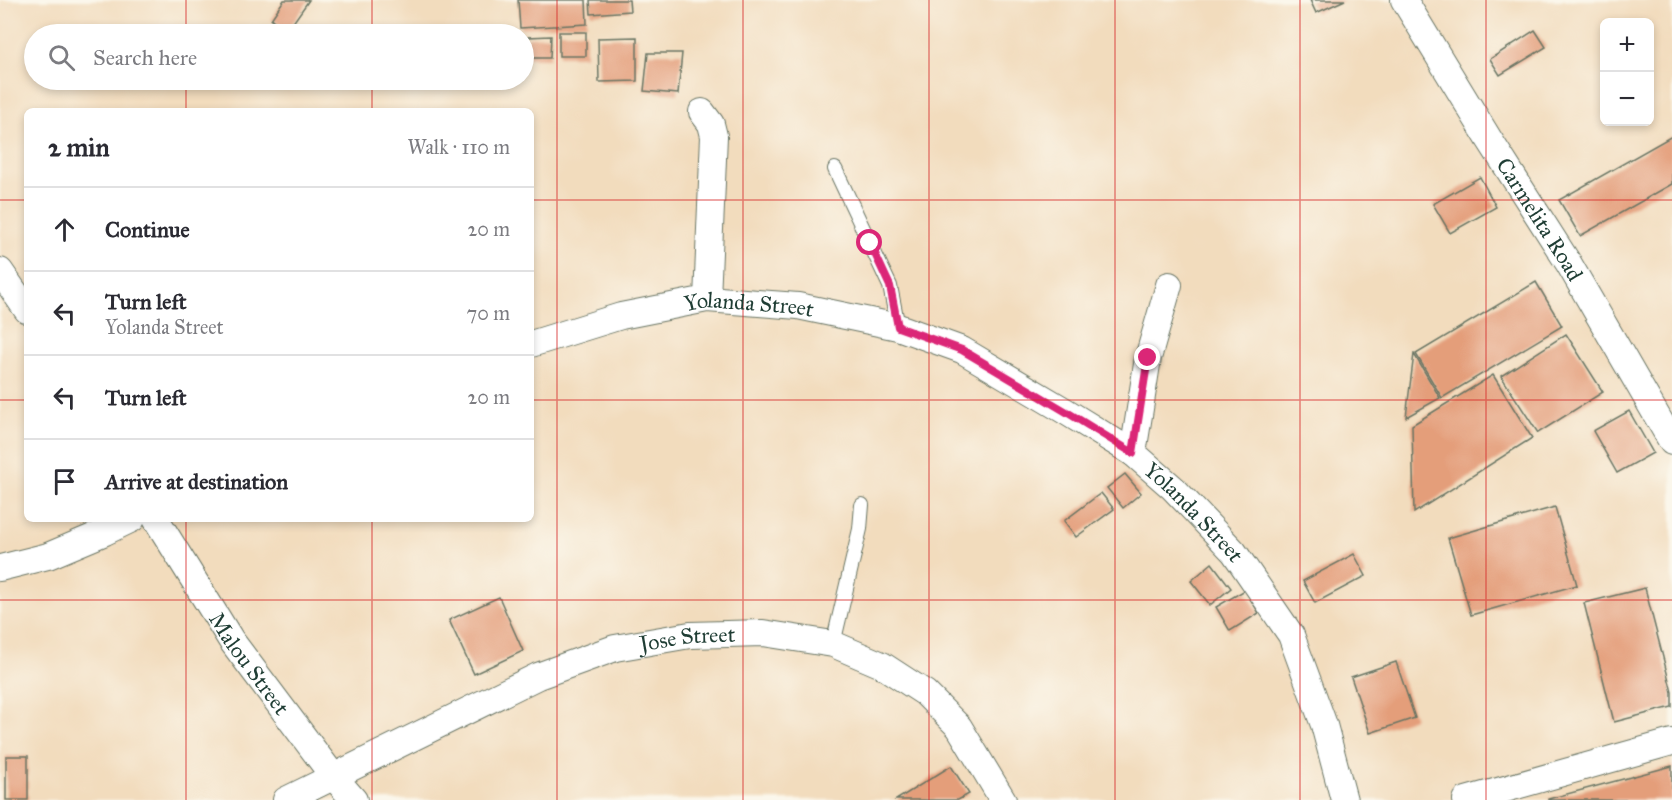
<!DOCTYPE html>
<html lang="en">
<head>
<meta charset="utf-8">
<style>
	:root { --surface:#fff; --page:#f7f7f7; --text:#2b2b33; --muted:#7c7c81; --line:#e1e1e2 }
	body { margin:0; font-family:"IM FELL Great Primer",serif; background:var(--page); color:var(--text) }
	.controls { position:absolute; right:18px; top:18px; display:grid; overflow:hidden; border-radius:9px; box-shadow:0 3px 9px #0003 }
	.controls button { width:54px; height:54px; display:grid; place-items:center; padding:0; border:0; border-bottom:2px solid var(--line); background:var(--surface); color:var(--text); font:30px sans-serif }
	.stop { position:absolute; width:18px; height:18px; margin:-14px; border:4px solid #db2777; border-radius:50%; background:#fff }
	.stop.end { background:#db2777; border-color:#fff; box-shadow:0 2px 6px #0008 }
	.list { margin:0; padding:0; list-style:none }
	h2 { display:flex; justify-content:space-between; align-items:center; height:78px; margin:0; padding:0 24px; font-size:26px }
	h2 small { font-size:20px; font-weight:400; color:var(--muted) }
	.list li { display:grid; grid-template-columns:39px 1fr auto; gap:18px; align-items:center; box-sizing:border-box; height:84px; padding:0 24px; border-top:2px solid var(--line) }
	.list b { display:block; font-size:22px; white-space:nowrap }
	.list p { margin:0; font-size:20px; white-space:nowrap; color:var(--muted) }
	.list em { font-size:20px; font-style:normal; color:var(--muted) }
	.icon { flex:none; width:33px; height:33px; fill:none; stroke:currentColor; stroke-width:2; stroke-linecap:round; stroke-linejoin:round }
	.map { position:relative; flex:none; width:1672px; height:800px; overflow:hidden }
	.search { position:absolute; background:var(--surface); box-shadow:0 3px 9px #0003; left:24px; top:24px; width:510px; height:66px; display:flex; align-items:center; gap:15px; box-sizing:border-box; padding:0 21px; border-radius:33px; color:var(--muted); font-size:22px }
	.panel { position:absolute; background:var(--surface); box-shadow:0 3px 9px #0003; left:24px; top:108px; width:510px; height:414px; border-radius:9px }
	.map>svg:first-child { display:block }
	.building { fill:#e49e7a }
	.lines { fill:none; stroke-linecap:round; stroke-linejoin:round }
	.service-casing { stroke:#697564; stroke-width:16 }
	.minor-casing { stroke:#697564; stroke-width:28 }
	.service { stroke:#fff; stroke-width:14 }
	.minor { stroke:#fff; stroke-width:26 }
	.route { stroke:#db2777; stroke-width:8 }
	.grid { fill:none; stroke:#d62828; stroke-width:1.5; stroke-opacity:0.55 }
	.labels { text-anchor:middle; stroke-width:5; stroke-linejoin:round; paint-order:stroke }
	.street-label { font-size:22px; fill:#1f3d34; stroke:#fbf7ec }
</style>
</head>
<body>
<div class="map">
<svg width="1672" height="800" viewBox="0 0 1672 800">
	<rect width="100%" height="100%" fill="#fbf7ec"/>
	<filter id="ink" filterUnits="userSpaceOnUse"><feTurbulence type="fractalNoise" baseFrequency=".0167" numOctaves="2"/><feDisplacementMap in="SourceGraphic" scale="12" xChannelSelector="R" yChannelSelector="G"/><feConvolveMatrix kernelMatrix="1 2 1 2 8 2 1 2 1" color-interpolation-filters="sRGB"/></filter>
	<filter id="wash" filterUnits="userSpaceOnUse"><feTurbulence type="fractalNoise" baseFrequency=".008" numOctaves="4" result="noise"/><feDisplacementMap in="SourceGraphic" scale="24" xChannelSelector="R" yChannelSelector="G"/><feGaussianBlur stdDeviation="1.35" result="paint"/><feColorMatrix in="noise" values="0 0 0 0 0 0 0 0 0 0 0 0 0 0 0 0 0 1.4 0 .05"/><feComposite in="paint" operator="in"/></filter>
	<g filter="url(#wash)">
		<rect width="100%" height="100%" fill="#f2dcbd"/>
		<g id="blocks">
			<g class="building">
				<polygon points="284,0 309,0 288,30 271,19"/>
				<polygon points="518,0 586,0 587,24 520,28"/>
				<polygon points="590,0 629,0 630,11 591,14"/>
				<polygon points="1310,0 1345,0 1316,13"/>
				<polygon points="1535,30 1546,47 1500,75 1490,59"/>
				<rect x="559" y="32" width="27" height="24"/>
				<polygon points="551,36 550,58 525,58 528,37"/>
				<polygon points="637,37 637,81 599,82 598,38"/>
				<polygon points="648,53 682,53 678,94 644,91"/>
				<polygon points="1672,136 1672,184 1580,236 1559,200"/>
				<polygon points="1480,177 1496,207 1450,233 1433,204"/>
				<polygon points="1536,282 1562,326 1442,398 1416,354"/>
				<polygon points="1566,334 1603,392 1538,433 1501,376"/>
				<polygon points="1414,354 1440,398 1406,417"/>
				<polygon points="1493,375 1532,438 1414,513 1412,425"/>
				<polygon points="1629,411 1653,453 1617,473 1593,431"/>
				<polygon points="1125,474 1141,493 1123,508 1107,488"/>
				<polygon points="1101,493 1114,509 1076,537 1064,521"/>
				<polygon points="1555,507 1577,585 1471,615 1448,538"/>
				<polygon points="1354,554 1366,576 1315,603 1303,581"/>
				<polygon points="1212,563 1231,588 1210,605 1191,581"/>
				<polygon points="1645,588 1672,692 1672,707 1614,722 1584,603"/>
				<polygon points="1245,590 1259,613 1230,631 1216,607"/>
				<polygon points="499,597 523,651 474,674 449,620"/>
				<polygon points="1396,662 1415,718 1370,733 1351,677"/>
				<rect x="6" y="756" width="22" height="44"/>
				<polygon points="951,766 969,794 958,800 896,800"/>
				<polygon points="1672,766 1672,800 1548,800 1548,799"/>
			</g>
		</g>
	</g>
	<g filter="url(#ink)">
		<use href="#blocks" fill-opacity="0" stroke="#697564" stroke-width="1.5"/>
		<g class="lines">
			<g class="service-casing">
				<g id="service">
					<polyline points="835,169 890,286 898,327"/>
					<polyline points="833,644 860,529 862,505"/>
				</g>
			</g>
			<g class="minor-casing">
				<g id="minor">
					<path id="s1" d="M1404,0L1489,139L1569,264L1672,442"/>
					<polyline points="702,112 711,124 714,136 707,299"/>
					<polyline points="0,271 27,310"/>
					<path id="s2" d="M531,344L621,316L707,299L798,306L898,327L962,350L1065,411L1133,453L1173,488L1234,552L1291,635L1324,725L1344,800"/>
					<polyline points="1133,453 1148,358 1169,285"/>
					<path id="s3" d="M156,519L231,640L333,776L354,800"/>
					<polyline points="0,568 48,556 105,532 132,519"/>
					<path id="s4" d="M286,800L538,676L615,648L690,635L763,633L833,644L882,665L925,693L959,727L1003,800"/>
					<polyline points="1466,800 1672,742"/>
				</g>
			</g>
			<use href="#service" class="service"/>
			<use href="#minor" class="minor"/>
		</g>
	</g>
	<g class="lines" filter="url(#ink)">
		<polyline class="route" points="870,243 890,286 898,327 962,350 1065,411 1133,453 1148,358"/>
	</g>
	<path class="grid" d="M186,0V34M372,0V34M557,0V800M743,0V800M929,0V800M1115,0V800M1300,0V800M1486,0V800M186,80V111M372,80V111M0,200H27M531,200H1672M0,400H27M531,400H1672M186,519V800M372,519V800M0,600H1672"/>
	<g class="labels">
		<g class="street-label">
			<text dy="8" stroke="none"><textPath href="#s1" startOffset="258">Carmelita Road</textPath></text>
			<text dy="8" stroke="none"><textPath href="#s2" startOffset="224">Yolanda Street</textPath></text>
			<text dy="8" stroke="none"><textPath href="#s2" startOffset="728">Yolanda Street</textPath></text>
			<text dy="8" stroke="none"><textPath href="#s4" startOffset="436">Jose Street</textPath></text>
			<text dy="8" stroke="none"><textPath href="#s3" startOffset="172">Malou Street</textPath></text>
		</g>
	</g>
</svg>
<div class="controls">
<button>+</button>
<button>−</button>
</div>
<div class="stop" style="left:870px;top:243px"></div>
<div class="stop end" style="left:1148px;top:358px"></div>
<div class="search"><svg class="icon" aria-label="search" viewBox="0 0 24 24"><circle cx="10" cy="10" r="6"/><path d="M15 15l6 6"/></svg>Search here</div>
<section class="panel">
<h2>2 min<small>Walk · 110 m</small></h2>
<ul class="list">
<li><svg class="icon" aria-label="ahead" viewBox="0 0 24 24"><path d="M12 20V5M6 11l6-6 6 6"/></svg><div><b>Continue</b></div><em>20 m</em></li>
<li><svg class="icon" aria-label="left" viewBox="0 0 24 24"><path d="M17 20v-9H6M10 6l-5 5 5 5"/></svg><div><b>Turn left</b><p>Yolanda Street</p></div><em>70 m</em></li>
<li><svg class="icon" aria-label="left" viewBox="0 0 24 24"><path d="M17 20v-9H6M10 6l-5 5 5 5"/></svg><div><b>Turn left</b></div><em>20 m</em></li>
<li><svg class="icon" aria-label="arrive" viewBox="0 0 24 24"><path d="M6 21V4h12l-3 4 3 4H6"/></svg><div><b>Arrive at destination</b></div></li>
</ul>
</section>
</div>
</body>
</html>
